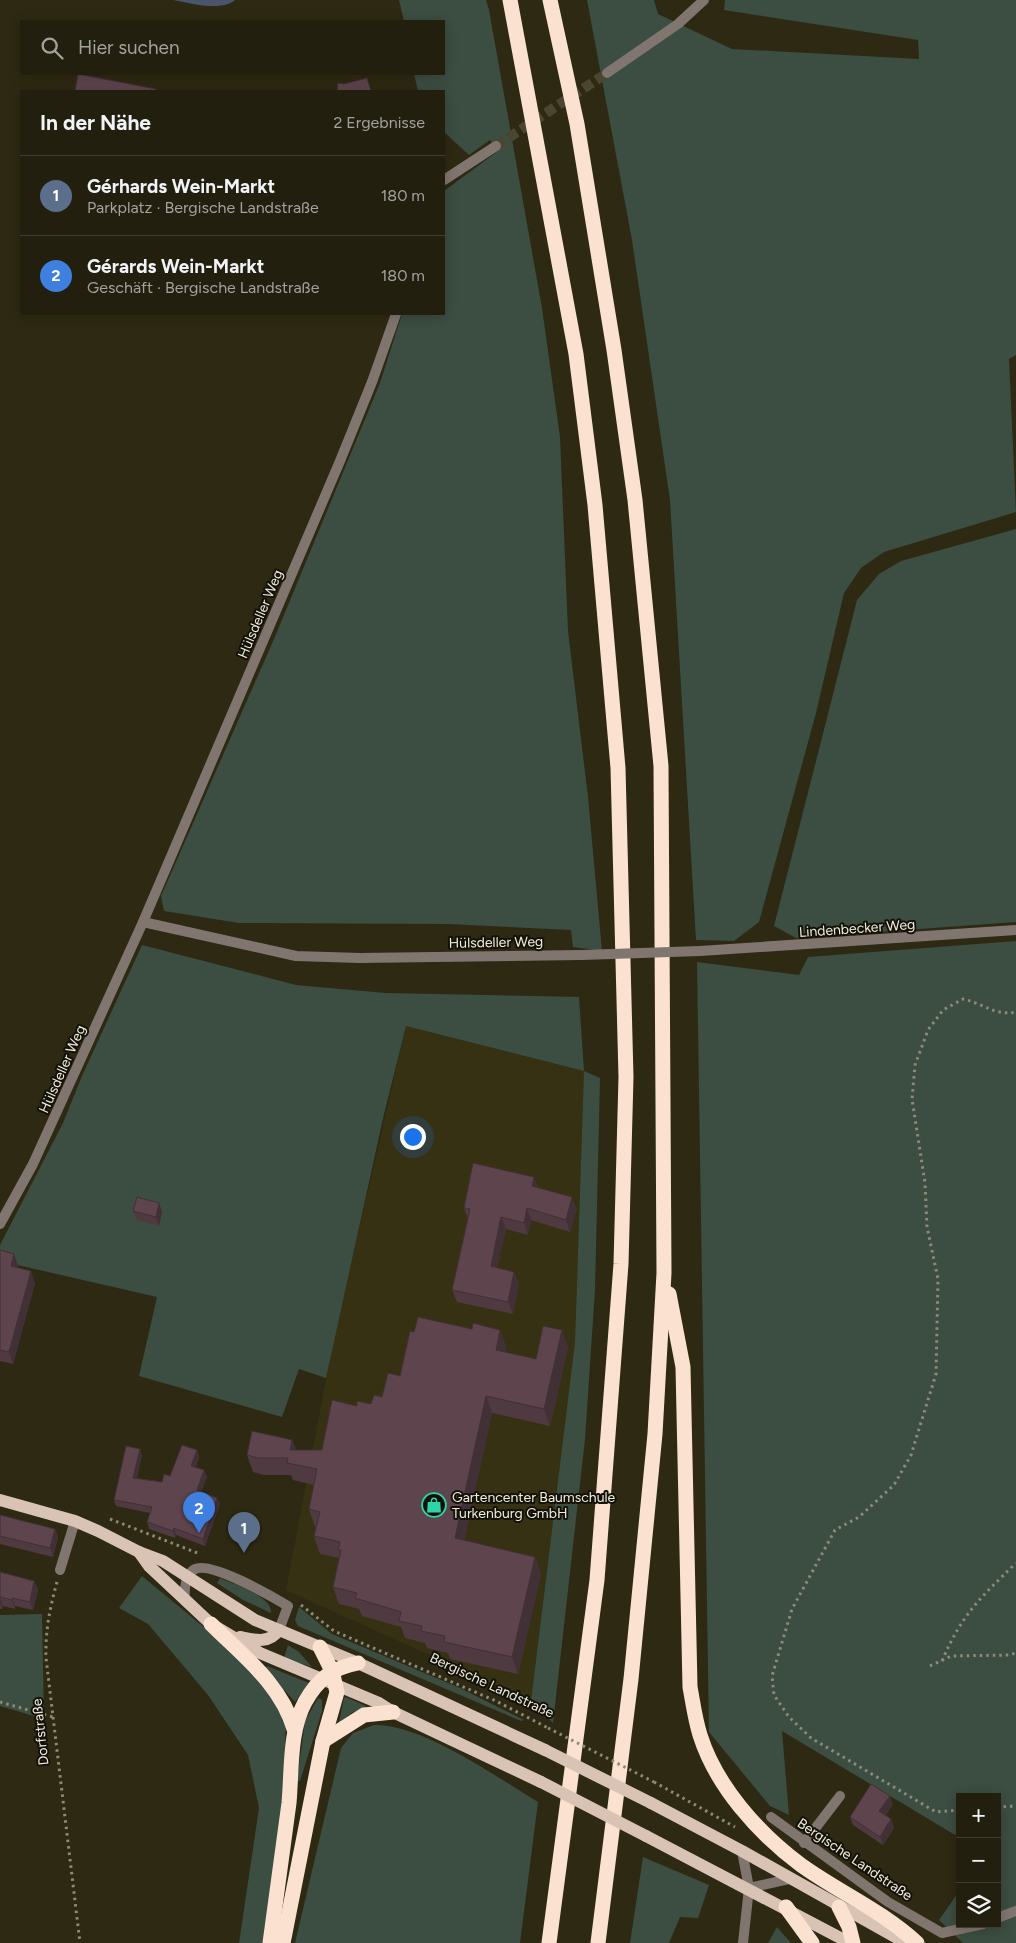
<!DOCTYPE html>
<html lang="de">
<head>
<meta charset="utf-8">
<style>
	:root { --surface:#221f0e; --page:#2e2c1c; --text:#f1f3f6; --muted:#a2a29e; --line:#3f3d2e; --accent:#2dd5ab }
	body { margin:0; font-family:Figtree,sans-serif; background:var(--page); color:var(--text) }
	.controls { position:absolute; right:15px; bottom:15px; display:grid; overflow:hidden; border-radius:0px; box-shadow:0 2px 12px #0003 }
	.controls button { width:45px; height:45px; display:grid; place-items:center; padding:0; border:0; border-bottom:1px solid var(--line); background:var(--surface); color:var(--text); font:25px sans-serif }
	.you { position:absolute; left:412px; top:1136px; width:18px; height:18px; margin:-12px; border:4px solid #fff; border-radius:50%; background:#1a73e8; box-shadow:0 0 0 8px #1a73e833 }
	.badge { display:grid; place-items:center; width:32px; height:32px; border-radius:50%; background:var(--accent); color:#fff; font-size:16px; font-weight:700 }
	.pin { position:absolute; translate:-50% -41px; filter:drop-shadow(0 1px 2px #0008) }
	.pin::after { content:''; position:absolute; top:26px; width:18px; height:15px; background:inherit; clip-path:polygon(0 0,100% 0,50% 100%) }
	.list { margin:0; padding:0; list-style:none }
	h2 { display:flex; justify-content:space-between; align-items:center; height:65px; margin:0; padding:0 20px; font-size:21px }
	h2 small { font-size:16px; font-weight:400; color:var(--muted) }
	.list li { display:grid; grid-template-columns:32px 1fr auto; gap:15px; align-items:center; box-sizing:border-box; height:80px; padding:0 20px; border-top:1px solid var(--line) }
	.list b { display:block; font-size:19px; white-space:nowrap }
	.list p { margin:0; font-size:16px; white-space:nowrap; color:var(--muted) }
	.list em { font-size:16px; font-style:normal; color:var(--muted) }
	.icon { flex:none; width:28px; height:28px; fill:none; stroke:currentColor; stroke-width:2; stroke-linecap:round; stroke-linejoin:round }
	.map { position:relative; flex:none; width:1016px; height:1943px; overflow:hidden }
	.search { position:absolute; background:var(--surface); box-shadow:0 2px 12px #0003; left:20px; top:20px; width:425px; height:55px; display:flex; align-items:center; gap:12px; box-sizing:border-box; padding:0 18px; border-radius:0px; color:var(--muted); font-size:19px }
	.panel { position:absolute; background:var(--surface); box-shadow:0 2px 12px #0003; left:20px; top:90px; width:425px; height:225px; border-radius:0px }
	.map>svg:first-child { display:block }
	.built { fill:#373113 }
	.green { fill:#3c4d41 }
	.water { fill:#49556c }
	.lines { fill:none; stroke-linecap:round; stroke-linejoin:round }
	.street-tunnel { stroke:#4b4632; stroke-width:10; stroke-dasharray:10 5; stroke-linecap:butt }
	.path { stroke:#8e8a78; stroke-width:3; stroke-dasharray:2.5 4; stroke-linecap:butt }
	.lane { stroke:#80766f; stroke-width:10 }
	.street { stroke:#80766f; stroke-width:10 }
	.primary { stroke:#d8c3b5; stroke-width:12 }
	.highway { stroke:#fbe2d0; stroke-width:15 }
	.path-bridge { stroke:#8e8a78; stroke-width:3; stroke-dasharray:2.5 4; stroke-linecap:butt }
	.street-bridge { stroke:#80766f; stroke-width:10 }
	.primary-bridge { stroke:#d8c3b5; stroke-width:12 }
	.wall { fill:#503a42 }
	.shaded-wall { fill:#413036 }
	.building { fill:#5d444d; stroke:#413036 }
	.labels { text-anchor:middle; stroke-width:4; stroke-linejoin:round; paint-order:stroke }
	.street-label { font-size:14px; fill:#f0eddf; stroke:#141208 }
	.poi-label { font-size:14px; fill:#f0eddf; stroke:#141208; text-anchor:start }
</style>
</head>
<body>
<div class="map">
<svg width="1016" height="1943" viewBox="0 0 1016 1943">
	<rect width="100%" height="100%" fill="#2e2913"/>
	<polygon class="built" points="406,1026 584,1071 575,1342 531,1701 286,1590 332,1348"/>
	<g class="green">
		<polygon points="399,0 486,0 489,10 542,308 560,437 568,631 588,797 602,951 573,947 571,930 448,924 239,923 164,911 161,896 274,639 380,383 402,314 444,314 444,191 498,151 490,140 469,155 444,132 444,91 418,91 414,74 444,74 444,21 404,21"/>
		<polygon points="587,0 654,0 658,14 732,49 919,59 918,40 724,10 725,0 1016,0 1016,355 1009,359 1016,512 884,552 861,568 844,593 816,713 759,922 734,941 696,940 670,500 632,240"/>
		<polygon points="1016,529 1016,922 796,938 774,926 857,600 879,574 901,561"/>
		<polygon points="1016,941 1016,1943 963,1943 939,1920 960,1890 960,1924 997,1924 997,1797 960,1797 960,1838 782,1731 789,1815 770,1806 709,1732 697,962 799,975 808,957"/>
		<polygon points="142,945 296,985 386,993 579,997 584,1071 600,1078 595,1290 585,1439 553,1723 531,1701 575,1342 584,1071 406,1026 384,1114 326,1378 299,1369 282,1417 139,1376 157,1297 0,1261 0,1245 63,1123 82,1076"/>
		<polygon points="142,1576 223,1643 271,1693 286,1724 282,1807 264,1943 239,1943 259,1808 248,1755 208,1695 148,1624 119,1608"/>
		<path d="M220,1578C233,1584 273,1596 271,1613L243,1600L217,1583Z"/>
		<polygon points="299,1607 332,1634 460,1688 524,1720 521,1721 298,1626 295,1620"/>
		<polygon points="42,1614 44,1719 0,1706 0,1615"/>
		<polygon points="288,1645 299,1652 312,1667 284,1658"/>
		<polygon points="267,1666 309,1683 295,1702 265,1668"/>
		<polygon points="346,1697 366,1706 365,1708 353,1712 339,1722 344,1698"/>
		<polygon points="318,1698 322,1700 322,1711 300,1781 297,1781 305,1721"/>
		<path d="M374,1725C423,1724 496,1777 538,1802L520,1943H295L341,1748L353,1733Z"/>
		<polygon points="643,1857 709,1885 698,1918 680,1917 669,1943 630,1943"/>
		<polygon points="777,1927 791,1943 768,1943"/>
	</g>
	<path class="water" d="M173,0H235C221,12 190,3 173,0Z"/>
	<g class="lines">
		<polyline class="street-tunnel" points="496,146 607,73"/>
		<g class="path">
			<polyline points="110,1519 200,1554"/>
			<path d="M57,1582C50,1607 45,1632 46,1658L80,1943"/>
			<polyline points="301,1605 334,1631 496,1701 548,1728"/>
			<path d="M942,1661C962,1614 980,1598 1016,1563"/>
			<polyline points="930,1666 951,1656 1009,1655 1016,1653"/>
			<polyline points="0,1702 53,1717"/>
			<polyline points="654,1782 735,1827"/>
			<polyline points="997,1807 1016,1806"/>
			<path d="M960,1810L936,1812L811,1738L789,1717L774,1695L772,1676L792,1609L835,1530L859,1517L894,1485L911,1455L936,1374L938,1279L927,1227L925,1183L912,1099L915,1065L928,1030L943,1010L963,999C984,1004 995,1016 1016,1012"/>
		</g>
		<g class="lane">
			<polyline points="60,1570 75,1521"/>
			<polyline points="771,1817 888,1902 942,1933 983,1924"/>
			<polyline points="804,1843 840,1796"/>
			<polyline points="742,1851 749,1888 743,1943"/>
			<polyline points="749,1888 789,1879"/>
			<polyline points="997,1918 1016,1911"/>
		</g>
		<g class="street">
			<polyline points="607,73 678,24 704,0"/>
			<polyline points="444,180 496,146"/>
			<polyline points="143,922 296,956 360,958 582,955"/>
			<polyline points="700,951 1016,930"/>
			<polyline points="0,1224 33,1164 143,922 340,461 372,382 396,314"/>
			<path d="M185,1600C184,1591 185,1574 195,1569C211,1561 273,1597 288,1606L279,1630"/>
		</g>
		<g class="primary">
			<polyline points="0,1500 75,1521 98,1531 139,1552 163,1561 255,1620 358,1663 545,1750"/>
			<polyline points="139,1552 149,1566 211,1624 260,1653 379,1703 393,1712 541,1782"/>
			<path d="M240,1637C255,1640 269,1644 279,1630"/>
			<polyline points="651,1803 742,1851 906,1943"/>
			<polyline points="646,1836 850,1943"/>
		</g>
		<g class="highway">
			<polyline points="510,0 576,354 595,505 618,768 626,1077 621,1264 597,1580 549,1943"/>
			<polyline points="550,0 577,124 614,350 635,500 661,766 664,1273 655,1434 631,1679 598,1943"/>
			<path d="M669,1294L683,1367L690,1687C693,1703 695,1719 700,1735C716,1786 758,1833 801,1865C840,1893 881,1910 917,1943"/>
			<path d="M211,1624C243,1656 281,1684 294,1729"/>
			<polyline points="323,1741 364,1715 393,1712"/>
			<polyline points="786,1907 812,1943"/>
			<polyline points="839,1907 849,1927 853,1943"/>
			<path d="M270,1943C276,1896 283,1850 289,1803C292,1770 289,1732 305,1702C318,1679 332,1668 358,1663"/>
			<polyline points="283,1943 323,1741 337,1692 332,1671 320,1647"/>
		</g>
		<polyline class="path-bridge" points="548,1728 654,1782"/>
		<polyline class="street-bridge" points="582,955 700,951"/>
		<g class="primary-bridge">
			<polyline points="545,1750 651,1803"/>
			<polyline points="541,1782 646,1836"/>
		</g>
	</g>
	<g class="wall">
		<polygon points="534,1177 538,1188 577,1209 570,1232 531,1220 528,1235 506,1229 497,1268 514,1272 519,1284 513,1314 457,1302 452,1290 468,1219 464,1208"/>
		<polygon points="159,1203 162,1212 159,1226 137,1220 133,1211"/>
		<polygon points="0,1250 14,1254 18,1266 18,1268 35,1283 13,1364 0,1361"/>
		<polygon points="472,1329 500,1330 506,1347 505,1352 536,1359 562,1330 568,1348 550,1426 492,1413 464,1541 535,1557 541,1574 518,1674 450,1659 448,1653 427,1648 425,1643 405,1638 401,1627 362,1616 359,1609 339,1604 333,1587 339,1558 320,1554 314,1536 316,1527 315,1527 309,1509 314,1485 293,1480 291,1475 264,1475 253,1472 247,1455 292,1440 296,1450 322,1450 357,1406 371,1404 382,1397 400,1376 414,1332"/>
		<polygon points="140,1449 142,1455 137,1478 162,1482 170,1476 197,1450 199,1457 196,1467 204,1470 207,1477 201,1492 217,1498 220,1504 205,1546 176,1535 175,1538 149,1529 147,1522 150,1513 116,1506 114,1500"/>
		<polygon points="0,1515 55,1529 58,1537 53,1557 0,1544"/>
		<polygon points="0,1572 34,1581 38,1590 33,1610 15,1606 15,1609 3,1606 2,1609 0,1609"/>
		<polygon points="893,1804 886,1815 891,1819 894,1828 883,1845 853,1825 850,1817"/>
	</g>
	<g class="shaded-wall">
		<polygon points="534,1177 538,1189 532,1186"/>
		<polygon points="572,1197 577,1209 570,1232 566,1220"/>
		<polygon points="159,1203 162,1212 159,1226 156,1217"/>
		<polygon points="527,1208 531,1220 528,1235 524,1223"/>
		<polygon points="501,1217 506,1229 495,1278 491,1266"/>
		<polygon points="14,1254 18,1266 15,1278 11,1266"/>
		<polygon points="31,1271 35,1283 13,1364 9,1352"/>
		<polygon points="514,1272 519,1284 513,1314 508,1302"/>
		<polygon points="500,1330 506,1347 502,1367 496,1350"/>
		<polygon points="562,1330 568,1348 550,1426 544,1409"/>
		<polygon points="486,1396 492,1413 461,1556 455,1538"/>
		<polygon points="292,1440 298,1457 290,1450"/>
		<polygon points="140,1449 142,1455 136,1484 133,1478"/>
		<polygon points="197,1450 199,1457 194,1472 191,1466"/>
		<polygon points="204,1470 207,1477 199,1497 197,1490"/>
		<polygon points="217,1498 220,1504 205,1546 203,1539"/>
		<polygon points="174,1528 176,1535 175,1538 173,1531"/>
		<polygon points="55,1529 58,1537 53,1557 50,1548"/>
		<polygon points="535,1557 541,1574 518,1674 512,1657"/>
		<polygon points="34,1581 38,1590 33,1610 30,1602"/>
		<polygon points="0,1598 3,1606 2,1609 0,1603"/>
		<polygon points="12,1598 15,1606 15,1609 12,1600"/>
		<polygon points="890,1796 893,1804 883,1820 879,1811"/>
		<polygon points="891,1819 894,1828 883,1845 880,1837"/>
	</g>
	<g class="building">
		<polygon points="78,74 156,89 155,91 75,91"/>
		<polygon points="367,78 371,91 337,91 338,83 344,84"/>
		<polygon points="473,1163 534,1177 532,1186 572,1197 566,1220 527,1208 524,1223 501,1217 491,1266 514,1272 508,1302 452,1290 470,1209 464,1208"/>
		<polygon points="137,1197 159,1203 156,1217 133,1211"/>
		<polygon points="0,1250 14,1254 11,1266 31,1271 9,1352 0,1350"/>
		<polygon points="418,1317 472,1329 473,1323 500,1330 496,1350 536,1359 543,1326 562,1330 544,1409 486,1396 455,1538 535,1557 512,1657 444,1642 445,1636 421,1631 422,1626 399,1621 401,1612 355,1598 357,1593 333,1587 341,1550 338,1550 340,1542 314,1536 320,1512 309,1509 317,1469 287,1463 288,1458 258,1458 247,1455 252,1431 292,1440 290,1450 322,1450 332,1400 357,1406 357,1401 371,1404 374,1395 382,1397 388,1373 400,1376 410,1331 414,1332"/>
		<polygon points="182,1445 197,1450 191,1466 204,1470 197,1490 217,1498 203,1539 174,1528 173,1531 147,1522 152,1507 114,1500 126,1446 140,1449 133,1478 162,1482 164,1474 170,1476"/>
		<polygon points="0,1515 55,1529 50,1548 0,1536"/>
		<polygon points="0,1572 34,1581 30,1602 12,1598 12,1600 0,1597"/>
		<polygon points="871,1784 890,1796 879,1811 891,1819 880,1837 850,1817"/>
	</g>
	<defs>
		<g id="shop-ring" transform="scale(1.25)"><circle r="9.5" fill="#141208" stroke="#2dd5ab" stroke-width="1.5"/><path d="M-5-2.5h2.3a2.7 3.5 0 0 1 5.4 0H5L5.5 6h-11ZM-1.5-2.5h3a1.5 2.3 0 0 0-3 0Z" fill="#2dd5ab"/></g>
	</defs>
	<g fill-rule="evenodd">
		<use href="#shop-ring" x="434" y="1505"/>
	</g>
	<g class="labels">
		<g class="street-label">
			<text transform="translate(260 614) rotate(-67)" y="5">Hülsdeller Weg</text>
			<text transform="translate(857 928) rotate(-4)" y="5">Lindenbecker Weg</text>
			<text transform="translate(496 942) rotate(-1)" y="5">Hülsdeller Weg</text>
			<text transform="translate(62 1069) rotate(-66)" y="5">Hülsdeller Weg</text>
			<text transform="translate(492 1685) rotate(25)" y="5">Bergische Landstraße</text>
			<text transform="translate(40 1732) rotate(-96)" y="5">Dorfstraße</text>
			<text transform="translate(855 1859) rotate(34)" y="5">Bergische Landstraße</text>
		</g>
		<g class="poi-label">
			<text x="452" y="1502">Gartencenter Baumschule<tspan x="452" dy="16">Turkenburg GmbH</tspan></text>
		</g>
	</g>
</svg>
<div class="controls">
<button>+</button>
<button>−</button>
<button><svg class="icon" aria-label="layers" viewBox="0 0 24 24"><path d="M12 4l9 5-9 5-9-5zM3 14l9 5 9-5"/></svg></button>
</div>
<div class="you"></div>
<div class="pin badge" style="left:244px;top:1553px;background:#5c6f8a">1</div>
<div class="pin badge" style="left:199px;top:1533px;background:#3f7fe0">2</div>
<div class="search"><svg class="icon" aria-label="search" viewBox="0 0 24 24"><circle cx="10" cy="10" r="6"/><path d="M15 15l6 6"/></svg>Hier suchen</div>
<section class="panel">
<h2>In der Nähe<small>2 Ergebnisse</small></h2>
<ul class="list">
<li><span class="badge" style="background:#5c6f8a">1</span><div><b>Gérhards Wein-Markt</b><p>Parkplatz · Bergische Landstraße</p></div><em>180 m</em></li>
<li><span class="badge" style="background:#3f7fe0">2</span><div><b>Gérards Wein-Markt</b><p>Geschäft · Bergische Landstraße</p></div><em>180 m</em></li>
</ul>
</section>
</div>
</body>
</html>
